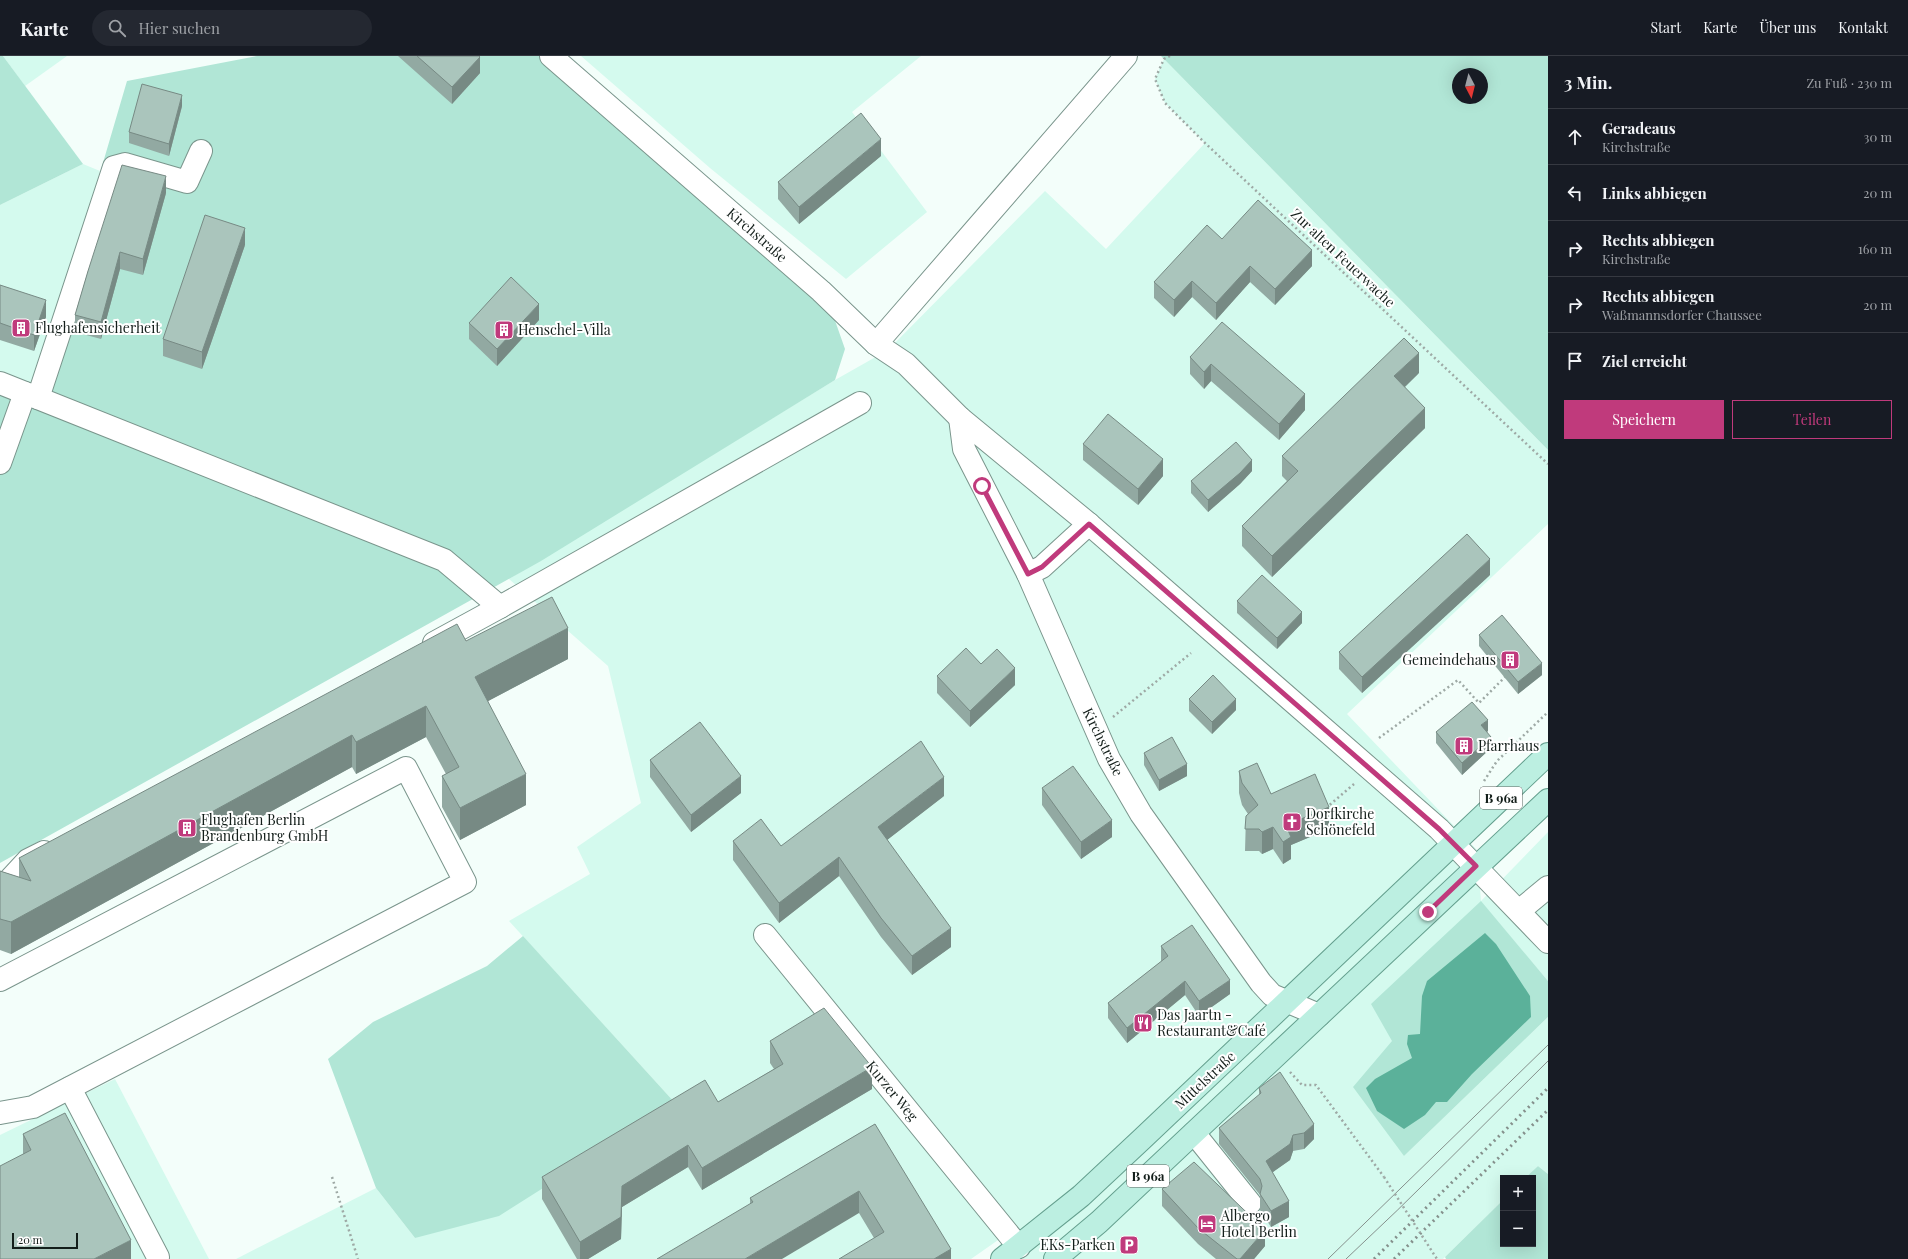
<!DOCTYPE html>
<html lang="de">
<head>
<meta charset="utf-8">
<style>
	:root { --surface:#171b24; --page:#242831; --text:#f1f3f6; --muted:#9ea1a6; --line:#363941; --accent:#c03a7c }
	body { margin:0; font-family:"Playfair Display",serif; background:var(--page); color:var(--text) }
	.controls { position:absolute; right:12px; bottom:12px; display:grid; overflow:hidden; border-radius:0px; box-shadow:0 4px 16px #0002 }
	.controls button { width:36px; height:36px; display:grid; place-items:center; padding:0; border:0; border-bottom:1px solid var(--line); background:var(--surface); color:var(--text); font:20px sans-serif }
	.compass { position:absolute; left:1452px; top:12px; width:36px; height:36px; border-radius:50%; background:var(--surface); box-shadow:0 4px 16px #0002; rotate:173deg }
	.scale { position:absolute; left:12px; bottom:10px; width:66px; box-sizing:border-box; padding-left:4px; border:2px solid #131e1a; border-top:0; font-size:11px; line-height:14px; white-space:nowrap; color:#131e1a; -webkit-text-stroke:3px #fff; paint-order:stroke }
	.stop { position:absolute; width:12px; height:12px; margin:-9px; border:3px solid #c03a7c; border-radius:50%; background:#fff }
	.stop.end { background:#c03a7c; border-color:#fff; box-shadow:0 1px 4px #0008 }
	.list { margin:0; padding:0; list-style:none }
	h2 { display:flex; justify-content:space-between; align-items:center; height:52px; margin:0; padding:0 16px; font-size:17px }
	h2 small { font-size:13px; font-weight:400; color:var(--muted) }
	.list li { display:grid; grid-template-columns:26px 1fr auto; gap:12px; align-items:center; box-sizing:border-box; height:56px; padding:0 16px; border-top:1px solid var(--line) }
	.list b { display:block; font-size:15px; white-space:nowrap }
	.list p { margin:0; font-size:13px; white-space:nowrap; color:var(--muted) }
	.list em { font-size:13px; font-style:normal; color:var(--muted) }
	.actions { display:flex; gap:8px; padding:12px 16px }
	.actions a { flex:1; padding:9px 0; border:1px solid var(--accent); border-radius:0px; text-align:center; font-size:14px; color:var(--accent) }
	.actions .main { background:var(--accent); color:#fff }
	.icon { flex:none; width:22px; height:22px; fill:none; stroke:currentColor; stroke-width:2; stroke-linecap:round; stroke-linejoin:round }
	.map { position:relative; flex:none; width:1548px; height:1203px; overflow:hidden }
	header { display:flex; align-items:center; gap:24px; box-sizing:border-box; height:56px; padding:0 20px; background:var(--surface); border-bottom:1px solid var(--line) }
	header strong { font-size:19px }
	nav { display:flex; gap:22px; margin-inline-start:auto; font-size:14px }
	.search { width:280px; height:36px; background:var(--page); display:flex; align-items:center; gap:10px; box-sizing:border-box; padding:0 14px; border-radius:22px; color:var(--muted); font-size:15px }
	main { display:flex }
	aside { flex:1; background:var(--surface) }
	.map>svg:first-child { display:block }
	.built { fill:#d4faee }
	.green { fill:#b1e6d6; fill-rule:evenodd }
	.water { fill:#5bb19a }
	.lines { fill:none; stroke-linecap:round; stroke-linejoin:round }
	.minor-casing { stroke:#7a958c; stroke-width:24 }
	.major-casing { stroke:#649f8e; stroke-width:24 }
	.path { stroke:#9ea9a5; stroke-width:2.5; stroke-dasharray:2 3; stroke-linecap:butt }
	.minor { stroke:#fff; stroke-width:22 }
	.major { stroke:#bcefe1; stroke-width:22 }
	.tram { stroke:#85908c; stroke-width:1 }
	.rail { stroke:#85908c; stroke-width:3; stroke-dasharray:2 4; stroke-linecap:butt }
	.path-bridge { stroke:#9ea9a5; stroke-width:2.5; stroke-dasharray:2 3; stroke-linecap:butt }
	.wall { fill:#92a9a2 }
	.shaded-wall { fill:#778a84 }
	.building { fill:#aac5bc; stroke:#778a84 }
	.route { stroke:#c03a7c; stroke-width:5 }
	.labels { text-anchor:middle; stroke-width:4; stroke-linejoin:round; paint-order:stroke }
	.shield { fill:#fff; stroke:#5a625f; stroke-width:1 }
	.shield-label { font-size:13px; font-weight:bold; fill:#131e1a }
	.street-label { font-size:14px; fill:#131e1a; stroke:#fff }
	.poi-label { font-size:14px; fill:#131e1a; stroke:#fff; text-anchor:start }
</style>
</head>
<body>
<header>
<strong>Karte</strong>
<div class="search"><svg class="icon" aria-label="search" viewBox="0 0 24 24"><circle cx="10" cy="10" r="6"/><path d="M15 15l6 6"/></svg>Hier suchen</div>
<nav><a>Start</a><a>Karte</a><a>Über uns</a><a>Kontakt</a></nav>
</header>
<main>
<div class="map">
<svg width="1548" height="1203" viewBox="0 0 1548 1203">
	<rect width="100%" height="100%" fill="#f3fefa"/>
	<g class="built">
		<polygon points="3,0 67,0 25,30"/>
		<polygon points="581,0 921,0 852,56 927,156 846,223 710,112"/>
		<polygon points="1164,3 1548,394 1548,468 1347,658 1477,794 1481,845 1548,776 1548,925 1481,846 1392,985 1404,1100 1548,961 1548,1118 1538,1110 1525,1122 1503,1122 1503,1144 1443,1203 1012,1203 1001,1182 971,1203 236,1203 376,1132 415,1182 676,1048 509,865 590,818 577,791 641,747 608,610 509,523 835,324 888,294 1045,135 1106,193 1205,87 1165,47 1155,23"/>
		<polygon points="83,108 100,115 36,336 0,322 0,149"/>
		<polygon points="115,1023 209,1203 0,1203 0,1079"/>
	</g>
	<g class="green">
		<polygon points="0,0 3,0 83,108 0,149"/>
		<polygon points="257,0 539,0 832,256 845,293 835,324 541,505 0,807 0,327 36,335 127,25"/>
		<path d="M1161,0H1548V394L1164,3ZM1458,18H1482V42H1458Z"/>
		<polygon points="1481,845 1548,925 1548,961 1404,1100 1353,1031 1392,985 1371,948"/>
		<polygon points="523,880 676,1048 499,1160 415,1182 376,1132 328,1003 373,966 487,910"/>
		<polygon points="1538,1110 1548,1118 1548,1203 1446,1203 1445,1201 1503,1144 1503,1188 1533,1188 1533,1122 1525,1122"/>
	</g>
	<polygon class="water" points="1485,877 1496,888 1530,940 1531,961 1472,1018 1447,1046 1436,1046 1425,1059 1404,1073 1377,1055 1366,1032 1375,1023 1412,1002 1407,988 1408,979 1420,978 1422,940 1427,925"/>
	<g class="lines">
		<g class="minor-casing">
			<g id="minor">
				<polyline points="551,0 821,235 876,288 906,308 960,362 1089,468 1439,773 1548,886"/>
				<polyline points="876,288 1126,0"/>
				<polyline points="0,327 444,504 500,551"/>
				<polyline points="38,342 114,111 125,108 187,126 201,95"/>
				<polyline points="960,362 964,393 1028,518 1109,703 1141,758 1261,927 1272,939 1319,959"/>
				<polyline points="0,407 25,337"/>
				<polyline points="1028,518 1042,511 1089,468"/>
				<polyline points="434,587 500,551 860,347"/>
				<polyline points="0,834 28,804 44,796"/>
				<polyline points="1519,855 1548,831"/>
				<polyline points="765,879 1019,1191"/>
				<polyline points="0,924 406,712 465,826 33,1051 0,1057"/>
				<polyline points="70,1032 158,1201"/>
				<polyline points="1194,1077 1250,1147"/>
			</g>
		</g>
		<g class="major-casing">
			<g id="major">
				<polyline points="1002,1203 1081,1140 1142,1083 1548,698"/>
				<polyline points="1055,1203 1099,1166 1548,744"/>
			</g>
		</g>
		<g class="path">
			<polyline points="1170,0 1164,3 1155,23 1165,47 1205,87 1548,408"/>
			<polyline points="1113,661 1191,597"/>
			<polyline points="1379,682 1458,624 1479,647 1505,621"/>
			<polyline points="1484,725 1497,705 1548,656"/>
			<polyline points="1326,752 1354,728"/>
			<polyline points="1290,1016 1302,1029 1316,1029 1384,1121"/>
			<polyline points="332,1121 358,1203"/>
		</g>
		<use href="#minor" class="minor"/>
		<use href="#major" class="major"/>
		<g class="tram">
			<polyline points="1328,1203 1548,989"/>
			<path d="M1346,1203C1415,1139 1481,1071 1548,1005"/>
		</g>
		<g class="rail">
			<polyline points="1374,1203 1548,1032"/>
			<polyline points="1394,1203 1548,1054"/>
		</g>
		<polyline class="path-bridge" points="1384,1121 1437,1203"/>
	</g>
	<g class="wall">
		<polygon points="398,0 479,0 480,17 452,48"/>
		<polygon points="182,50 169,100 129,87 129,76"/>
		<polygon points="881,100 799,168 778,143 778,126"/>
		<polygon points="166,137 143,219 120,213 101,283 75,276 75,259 88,215"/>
		<polygon points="1222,183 1312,210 1275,249 1250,226 1216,264 1192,241 1174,261 1154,242 1154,226"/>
		<polygon points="245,189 202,313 163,300 163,283"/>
		<polygon points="0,229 46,261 34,295 0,284"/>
		<polygon points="539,264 497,310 469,283 469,267"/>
		<polygon points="1190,301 1305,338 1305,354 1279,384 1211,325 1204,333 1190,318"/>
		<polygon points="1419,317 1405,331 1425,372 1272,521 1242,490 1242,470 1287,425 1282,420 1282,400"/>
		<polygon points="1083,388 1163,420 1138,449 1083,404"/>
		<polygon points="1252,415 1240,428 1208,456 1191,437 1191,425"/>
		<polygon points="1490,519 1362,637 1339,613 1339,596"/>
		<polygon points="1237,545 1302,567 1277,593 1237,557"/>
		<polygon points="1479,579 1542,619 1518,638 1479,590"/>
		<polygon points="466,585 568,603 488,645 526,749 460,784 442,751 442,720 446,718 426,681 356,718 352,711 11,898 0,894 0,815 19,821 19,802"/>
		<polygon points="981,608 1015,629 970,671 937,637 937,620"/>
		<polygon points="1189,643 1236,654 1212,678 1189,655"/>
		<polygon points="1488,675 1487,676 1491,692 1462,719 1436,687 1436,676"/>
		<polygon points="1144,697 1187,720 1159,735 1144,709"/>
		<polygon points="650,704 741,737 691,776 650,721"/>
		<polygon points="1239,715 1271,738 1329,773 1291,789 1291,803 1283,808 1273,793 1262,798 1259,795 1245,795 1246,760 1248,758 1242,749 1239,737"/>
		<polygon points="1042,732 1112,781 1081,803 1042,749"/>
		<polygon points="944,740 887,784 951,891 912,919 881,881 839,820 779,867 733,804 733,785 781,790"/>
		<polygon points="1161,890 1230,938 1199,960 1185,939 1127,987 1108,962 1108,947 1161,906"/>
		<polygon points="770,985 872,1033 702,1134 688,1111 622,1151 621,1183 588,1203 577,1203 542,1143 542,1121 718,1046 774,1013 770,1007"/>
		<polygon points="1259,1032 1314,1083 1304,1093 1293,1095 1290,1104 1272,1116 1289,1161 1271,1171 1260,1154 1260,1139 1219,1088 1219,1072 1259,1040"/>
		<polygon points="875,1068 951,1203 874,1182 859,1157 750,1148 750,1142"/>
		<polygon points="23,1078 131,1203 23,1098"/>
		<polygon points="1162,1133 1265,1190 1254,1203 1216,1203 1198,1188 1162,1150"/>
	</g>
	<g class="shaded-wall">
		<polygon points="480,1 480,17 452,48 452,31"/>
		<polygon points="182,39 182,50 169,100 169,88"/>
		<polygon points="881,83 881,100 799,168 799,151"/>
		<polygon points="166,120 166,137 143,219 143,203"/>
		<polygon points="245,172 245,189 202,313 202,296"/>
		<polygon points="1312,194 1312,210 1275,249 1275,233"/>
		<polygon points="120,196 120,213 101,283 101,266"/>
		<polygon points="1250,210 1250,226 1216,264 1216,247"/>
		<polygon points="1192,225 1192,241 1174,261 1174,244"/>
		<polygon points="46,244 46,261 34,295 34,279"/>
		<polygon points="539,248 539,264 497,310 497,293"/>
		<polygon points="1419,297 1419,317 1394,341 1394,320"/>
		<polygon points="1211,308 1211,325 1204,333 1204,316"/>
		<polygon points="1305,338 1305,354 1279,384 1279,368"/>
		<polygon points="1425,352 1425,372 1272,521 1272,500"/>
		<polygon points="1163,403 1163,420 1138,449 1138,433"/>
		<polygon points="1252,404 1252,415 1240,428 1208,456 1208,444"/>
		<polygon points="1490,503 1490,519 1362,637 1362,621"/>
		<polygon points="1302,556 1302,567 1277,593 1277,582"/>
		<polygon points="568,572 568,603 475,652 475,621"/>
		<polygon points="1542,607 1542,619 1518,638 1518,626"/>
		<polygon points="1015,612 1015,629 970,671 970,655"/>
		<polygon points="1236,643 1236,654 1212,678 1212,666"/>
		<polygon points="426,650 426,681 356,718 356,686"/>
		<polygon points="1488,664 1488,675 1481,680 1481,669"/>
		<polygon points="352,679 352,711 11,898 11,866"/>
		<polygon points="1491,681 1491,692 1462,719 1462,707"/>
		<polygon points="1187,708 1187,720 1159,735 1159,724"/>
		<polygon points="526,718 526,749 460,784 460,752"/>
		<polygon points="741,720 741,737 691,776 691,759"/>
		<polygon points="944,721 944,740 878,791 878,771"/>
		<polygon points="1329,751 1329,773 1291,789 1291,803 1283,808 1283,786 1287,783 1287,769"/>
		<polygon points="1112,764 1112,781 1081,803 1081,786"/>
		<polygon points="1273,771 1273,793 1262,798 1262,776"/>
		<polygon points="839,801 839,820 779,867 779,847"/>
		<polygon points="951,872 951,891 912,919 912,900"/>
		<polygon points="1230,924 1230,938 1199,960 1199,945"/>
		<polygon points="1185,925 1185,939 1127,987 1127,972"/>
		<polygon points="872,1011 872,1033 702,1134 702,1112"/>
		<polygon points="1314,1068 1314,1083 1304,1093 1304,1077"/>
		<polygon points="1293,1079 1293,1095 1290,1104 1266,1121 1266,1105"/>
		<polygon points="688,1089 688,1111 622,1151 621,1183 588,1203 580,1203 580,1186 622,1130"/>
		<polygon points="859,1135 859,1157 782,1203 745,1203"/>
		<polygon points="1289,1145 1289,1161 1271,1171 1271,1155"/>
		<polygon points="1265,1174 1265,1190 1254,1203 1240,1203"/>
		<polygon points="131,1184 131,1203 94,1203"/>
		<polygon points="951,1193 951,1203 934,1203"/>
	</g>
	<g class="building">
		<polygon points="417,0 479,0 480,1 452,31"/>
		<polygon points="142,28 182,39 169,88 129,76"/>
		<polygon points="861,57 881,83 799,151 778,126"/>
		<polygon points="122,109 166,120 143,203 120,196 101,266 75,259 88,215"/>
		<polygon points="1258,144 1312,194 1275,233 1250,210 1216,247 1192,225 1174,244 1154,226 1207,169 1222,183"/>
		<polygon points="205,159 245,172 202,296 163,283"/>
		<polygon points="511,221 539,248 497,293 469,267"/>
		<polygon points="0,229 46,244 34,279 0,267"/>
		<polygon points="1222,266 1305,338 1279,368 1211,308 1204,316 1190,301"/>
		<polygon points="1404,282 1419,297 1394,320 1425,352 1272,500 1242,470 1298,415 1282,400"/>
		<polygon points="1108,358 1163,403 1138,433 1083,388"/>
		<polygon points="1236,386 1252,404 1240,417 1208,444 1191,425"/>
		<polygon points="1467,478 1490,503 1362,621 1339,596"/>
		<polygon points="1262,519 1302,556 1277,582 1237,545"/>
		<polygon points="552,541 568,572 475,621 526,718 460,752 442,720 459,711 426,650 356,686 352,679 11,866 0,863 0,815 31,825 19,802 457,568 466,585"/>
		<polygon points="1502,559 1542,607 1518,626 1479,579"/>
		<polygon points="966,592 981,608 997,593 1015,612 970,655 937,620"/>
		<polygon points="1213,619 1236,643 1212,666 1189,643"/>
		<polygon points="1472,646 1488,664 1481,669 1491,681 1462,707 1436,676"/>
		<polygon points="700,666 741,720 691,759 650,704"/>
		<polygon points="1172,681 1187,708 1159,724 1144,697"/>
		<polygon points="921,685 944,721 878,771 951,872 912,900 881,862 839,801 779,847 733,785 761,763 781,790"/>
		<polygon points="1257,707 1271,738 1315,718 1329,751 1287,769 1285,768 1291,781 1283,786 1273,771 1262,776 1259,773 1245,773 1246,760 1258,749 1242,727 1239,715"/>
		<polygon points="1073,710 1112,764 1081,786 1042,732"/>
		<polygon points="1192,869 1230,924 1199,945 1185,925 1127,972 1108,947 1168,900 1161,890"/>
		<polygon points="824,952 872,1011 702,1112 688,1089 622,1130 621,1161 580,1186 542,1121 705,1024 718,1046 783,1008 770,985"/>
		<polygon points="1280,1016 1314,1068 1304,1077 1293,1079 1290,1088 1266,1105 1289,1145 1271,1155 1260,1138 1262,1130 1260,1123 1219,1072 1261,1037 1259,1032"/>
		<polygon points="65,1057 131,1184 94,1203 0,1203 0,1110 31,1094 23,1078"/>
		<polygon points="875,1068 951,1193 934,1203 839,1203 884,1176 859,1135 745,1203 657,1203 753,1146 750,1142"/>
		<polygon points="1194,1106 1265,1174 1240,1203 1237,1203 1198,1172 1162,1133"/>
	</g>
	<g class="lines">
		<polyline class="route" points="982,430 1028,518 1042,511 1089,468 1439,773 1476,810 1428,856"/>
	</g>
	<defs>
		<g id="building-square" transform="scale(1)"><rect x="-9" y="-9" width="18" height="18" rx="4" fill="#c03a7c" stroke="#fff"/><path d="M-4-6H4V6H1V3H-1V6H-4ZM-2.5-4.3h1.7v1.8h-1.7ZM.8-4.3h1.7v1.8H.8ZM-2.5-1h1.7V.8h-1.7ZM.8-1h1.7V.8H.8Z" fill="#fff"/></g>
		<g id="church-square" transform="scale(1)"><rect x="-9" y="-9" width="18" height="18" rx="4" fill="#c03a7c" stroke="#fff"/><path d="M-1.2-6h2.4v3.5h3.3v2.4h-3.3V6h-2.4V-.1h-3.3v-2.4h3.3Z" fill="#fff"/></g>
		<g id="restaurant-square" transform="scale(1)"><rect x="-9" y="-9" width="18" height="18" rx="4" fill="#c03a7c" stroke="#fff"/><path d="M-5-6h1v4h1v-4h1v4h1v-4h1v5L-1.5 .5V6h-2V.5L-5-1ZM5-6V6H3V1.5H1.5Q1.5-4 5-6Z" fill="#fff"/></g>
		<g id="hotel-square" transform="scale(1)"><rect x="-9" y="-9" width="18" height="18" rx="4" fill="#c03a7c" stroke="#fff"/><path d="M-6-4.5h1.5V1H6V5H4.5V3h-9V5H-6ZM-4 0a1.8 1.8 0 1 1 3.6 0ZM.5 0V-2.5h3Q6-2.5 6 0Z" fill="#fff"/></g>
		<g id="parking-square" transform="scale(1)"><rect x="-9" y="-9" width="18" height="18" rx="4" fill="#c03a7c" stroke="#fff"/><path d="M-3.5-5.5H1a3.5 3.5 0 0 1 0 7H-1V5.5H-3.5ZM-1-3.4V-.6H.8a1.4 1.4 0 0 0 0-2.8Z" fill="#fff"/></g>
	</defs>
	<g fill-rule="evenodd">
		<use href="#building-square" x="21" y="272"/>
		<use href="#building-square" x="504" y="274"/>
		<use href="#building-square" x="1510" y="604"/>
		<use href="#building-square" x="1464" y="690"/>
		<use href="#church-square" x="1292" y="766"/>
		<use href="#building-square" x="187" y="772"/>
		<use href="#restaurant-square" x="1143" y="967"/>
		<use href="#hotel-square" x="1207" y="1168"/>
		<use href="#parking-square" x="1129" y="1189"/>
	</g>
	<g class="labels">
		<g class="shield">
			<rect x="1480" y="731" width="42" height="22" rx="3"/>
			<rect x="1127" y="1109" width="42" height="22" rx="3"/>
		</g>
		<g class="shield-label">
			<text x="1501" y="747">B 96a</text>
			<text x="1148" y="1125">B 96a</text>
		</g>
		<g class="street-label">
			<text transform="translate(757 179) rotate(41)" y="5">Kirchstraße</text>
			<text transform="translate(1343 202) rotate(43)" y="5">Zur alten Feuerwache</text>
			<text transform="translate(1103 686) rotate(64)" y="5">Kirchstraße</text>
			<text transform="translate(1205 1024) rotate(-43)" y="5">Mittelstraße</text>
			<text transform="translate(892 1035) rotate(51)" y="5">Kurzer Weg</text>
		</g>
		<g class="poi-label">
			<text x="35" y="277">Flughafensicherheit</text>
			<text x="518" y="279">Henschel-Villa</text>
			<text x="1496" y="609" text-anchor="end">Gemeindehaus</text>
			<text x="1478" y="695">Pfarrhaus</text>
			<text x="1306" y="763">Dorfkirche<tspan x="1306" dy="16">Schönefeld</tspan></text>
			<text x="201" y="769">Flughafen Berlin<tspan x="201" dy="16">Brandenburg GmbH</tspan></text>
			<text x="1157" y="964">Das Jaartn -<tspan x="1157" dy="16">Restaurant&amp;Café</tspan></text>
			<text x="1221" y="1165">Albergo<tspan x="1221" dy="16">Hotel Berlin</tspan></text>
			<text x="1115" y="1194" text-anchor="end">EKs-Parken</text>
		</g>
	</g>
</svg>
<div class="controls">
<button>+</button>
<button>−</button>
</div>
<svg class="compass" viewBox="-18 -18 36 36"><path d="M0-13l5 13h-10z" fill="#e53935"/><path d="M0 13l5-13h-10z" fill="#9ea1a6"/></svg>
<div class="scale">20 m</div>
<div class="stop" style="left:982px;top:430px"></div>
<div class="stop end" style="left:1428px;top:856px"></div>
</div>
<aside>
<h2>3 Min.<small>Zu Fuß · 230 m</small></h2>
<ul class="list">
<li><svg class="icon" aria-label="ahead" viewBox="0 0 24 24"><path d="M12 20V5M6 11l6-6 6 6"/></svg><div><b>Geradeaus</b><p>Kirchstraße</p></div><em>30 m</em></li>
<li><svg class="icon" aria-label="left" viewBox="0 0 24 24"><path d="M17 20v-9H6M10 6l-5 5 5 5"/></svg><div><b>Links abbiegen</b></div><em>20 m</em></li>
<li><svg class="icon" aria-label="right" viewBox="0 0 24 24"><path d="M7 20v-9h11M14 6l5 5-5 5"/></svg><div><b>Rechts abbiegen</b><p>Kirchstraße</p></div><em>160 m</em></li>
<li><svg class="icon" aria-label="right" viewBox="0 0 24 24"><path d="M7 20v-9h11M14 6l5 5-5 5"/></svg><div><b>Rechts abbiegen</b><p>Waßmannsdorfer Chaussee</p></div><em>20 m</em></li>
<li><svg class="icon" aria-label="arrive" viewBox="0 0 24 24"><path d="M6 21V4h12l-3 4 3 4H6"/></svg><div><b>Ziel erreicht</b></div></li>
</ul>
<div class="actions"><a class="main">Speichern</a><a>Teilen</a></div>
</aside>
</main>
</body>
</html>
